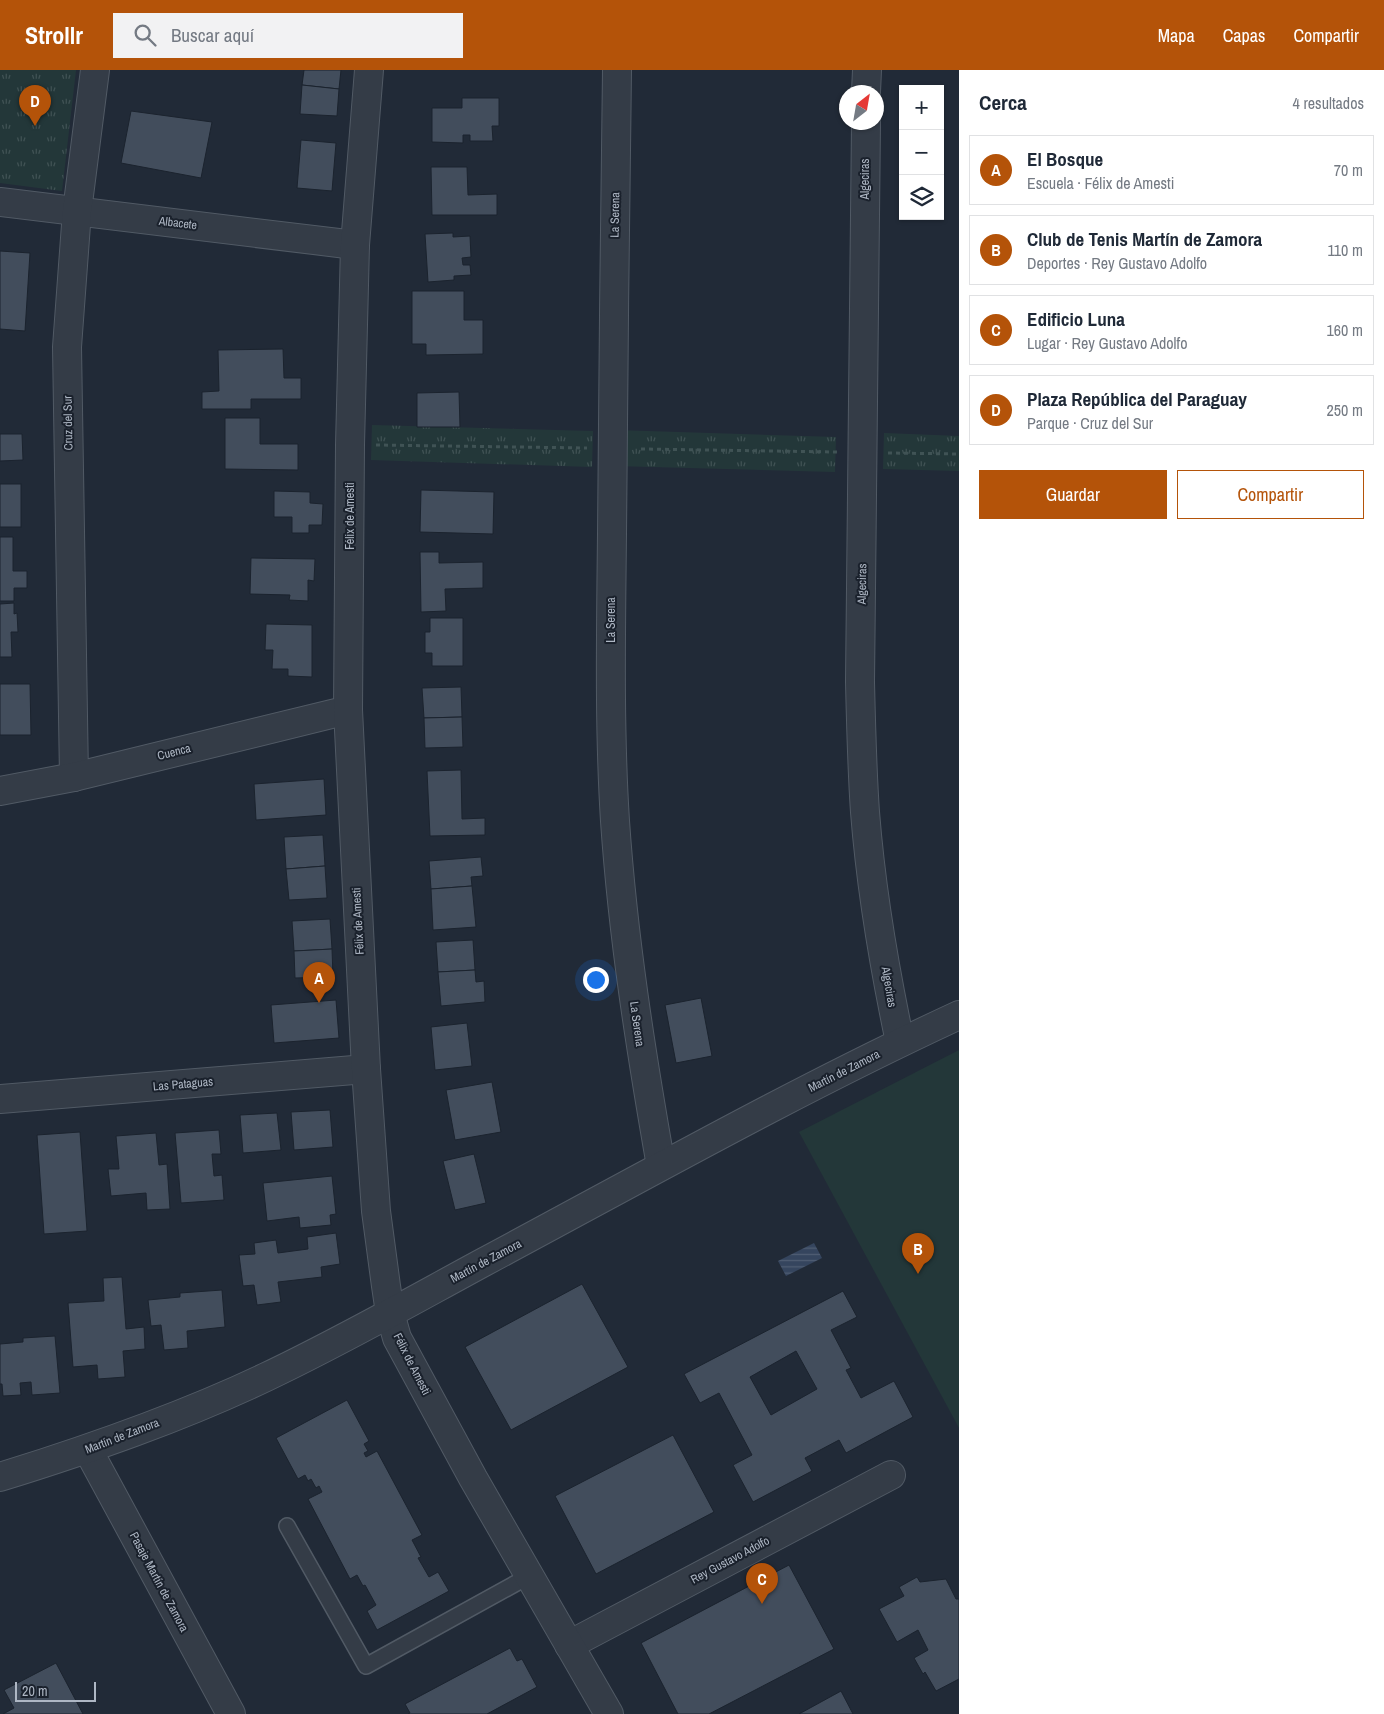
<!DOCTYPE html>
<html lang="es">
<head>
<meta charset="utf-8">
<style>
	:root { --surface:#fff; --page:#f2f2f3; --text:#1f2937; --muted:#747a83; --line:#e0e1e3; --accent:#b45309 }
	body { margin:0; font-family:"Archivo Narrow",sans-serif; background:var(--page); color:var(--text) }
	.controls { position:absolute; right:15px; top:15px; display:grid; overflow:hidden; border-radius:0px; box-shadow:0 1px 4px #0004 }
	.controls button { width:45px; height:45px; display:grid; place-items:center; padding:0; border:0; border-bottom:1px solid var(--line); background:var(--surface); color:var(--text); font:25px sans-serif }
	.compass { position:absolute; left:839px; top:15px; width:45px; height:45px; border-radius:50%; background:var(--surface); box-shadow:0 1px 4px #0004; rotate:31deg }
	.scale { position:absolute; left:15px; bottom:12px; width:81px; box-sizing:border-box; padding-left:5px; border:2px solid #aeb7c4; border-top:0; font-size:14px; line-height:18px; white-space:nowrap; color:#aeb7c4; -webkit-text-stroke:4px #1a212c; paint-order:stroke }
	.you { position:absolute; left:595px; top:909px; width:18px; height:18px; margin:-12px; border:4px solid #fff; border-radius:50%; background:#1a73e8; box-shadow:0 0 0 8px #1a73e833 }
	.badge { display:grid; place-items:center; width:32px; height:32px; border-radius:50%; background:var(--accent); color:#fff; font-size:16px; font-weight:700 }
	.pin { position:absolute; translate:-50% -41px; filter:drop-shadow(0 1px 2px #0008) }
	.pin::after { content:''; position:absolute; top:26px; width:18px; height:15px; background:inherit; clip-path:polygon(0 0,100% 0,50% 100%) }
	.list { margin:0; padding:0; list-style:none }
	h2 { display:flex; justify-content:space-between; align-items:center; height:65px; margin:0; padding:0 20px; font-size:21px }
	h2 small { font-size:16px; font-weight:400; color:var(--muted) }
	.list li { display:grid; grid-template-columns:32px 1fr auto; gap:15px; align-items:center; box-sizing:border-box; height:70px; margin:0 10px 10px; padding:0 10px; border:1px solid var(--line); border-radius:0px }
	.list b { display:block; font-size:19px; white-space:nowrap }
	.list p { margin:0; font-size:16px; white-space:nowrap; color:var(--muted) }
	.list em { font-size:16px; font-style:normal; color:var(--muted) }
	.actions { display:flex; gap:10px; padding:15px 20px }
	.actions a { flex:1; padding:11px 0; border:1px solid var(--accent); border-radius:0px; text-align:center; font-size:18px; color:var(--accent) }
	.actions .main { background:var(--accent); color:#fff }
	.icon { flex:none; width:28px; height:28px; fill:none; stroke:currentColor; stroke-width:2; stroke-linecap:round; stroke-linejoin:round }
	.map { position:relative; flex:none; width:959px; height:1644px; overflow:hidden }
	header { display:flex; align-items:center; gap:30px; box-sizing:border-box; height:70px; padding:0 25px; background:var(--accent); color:#fff }
	header strong { font-size:24px }
	nav { display:flex; gap:28px; margin-inline-start:auto; font-size:18px }
	.search { width:350px; height:45px; background:var(--page); display:flex; align-items:center; gap:12px; box-sizing:border-box; padding:0 18px; border-radius:0px; color:var(--muted); font-size:19px }
	main { display:flex }
	aside { flex:1; background:var(--surface) }
	.map>svg:first-child { display:block }
	.grass { fill:url(#grass-tufts) }
	.garden { fill:#233739 }
	.water { fill:url(#water-rules) }
	.building { fill:#424d5c; stroke:#1b232e; fill-rule:evenodd }
	.lines { fill:none; stroke-linecap:round; stroke-linejoin:round }
	.service-casing { stroke:#515a65; stroke-width:18 }
	.minor-casing { stroke:#515a65; stroke-width:30 }
	.tertiary-casing { stroke:#515a65; stroke-width:30 }
	.path { stroke:#405355; stroke-width:3; stroke-dasharray:4 4; stroke-linecap:butt }
	.service { stroke:#343c47; stroke-width:15 }
	.minor { stroke:#343c47; stroke-width:28 }
	.tertiary { stroke:#343c47; stroke-width:28 }
	.labels { text-anchor:middle; stroke-width:4; stroke-linejoin:round; paint-order:stroke }
	.street-label { font-size:12px; fill:#aeb7c4; stroke:#1a212c }
</style>
</head>
<body>
<header>
<strong>Strollr</strong>
<div class="search"><svg class="icon" aria-label="search" viewBox="0 0 24 24"><circle cx="10" cy="10" r="6"/><path d="M15 15l6 6"/></svg>Buscar aquí</div>
<nav><a>Mapa</a><a>Capas</a><a>Compartir</a></nav>
</header>
<main>
<div class="map">
<svg width="959" height="1644" viewBox="0 0 959 1644">
	<defs>
		<pattern id="grass-tufts" width="24" height="20" patternUnits="userSpaceOnUse" patternTransform="scale(1.25)"><rect width="24" height="20" fill="#233739"/><path d="M3 7l-1-3M5 7V3M7 7l1-3M15 17l-1-3M17 17v-4M19 17l1-3" fill="none" stroke="#405254"/></pattern>
		<pattern id="water-rules" width="6" height="5" patternUnits="userSpaceOnUse" patternTransform="scale(1.25)"><rect width="6" height="5" fill="#35455e"/><path d="M0 2.5h6" fill="none" stroke="#505e73"/></pattern>
	</defs>
	<rect width="100%" height="100%" fill="#212a37"/>
	<g class="grass">
		<polygon points="0,0 76,0 62,121 0,113"/>
		<polygon points="372,355 593,361 592,397 371,390"/>
		<polygon points="615,360 836,367 835,402 615,396"/>
		<polygon points="884,363 959,366 959,401 883,399"/>
	</g>
	<polygon class="garden" points="959,980 959,1358 799,1062"/>
	<polygon class="water" points="814,1173 822,1188 786,1206 778,1191"/>
	<g class="building">
		<polygon points="304,0 341,0 339,19 302,15"/>
		<polygon points="302,15 339,19 337,46 300,44"/>
		<polygon points="462,28 499,28 499,56 492,56 493,71 470,71 470,65 463,65 463,73 432,72 432,38 462,38"/>
		<polygon points="131,41 212,52 201,108 121,93"/>
		<polygon points="301,70 336,73 332,121 297,118"/>
		<polygon points="431,97 467,97 468,125 497,124 497,145 432,145"/>
		<polygon points="453,163 453,167 470,166 471,187 462,188 463,195 470,195 471,205 454,206 454,210 428,212 425,164"/>
		<polygon points="0,181 30,183 25,261 0,259"/>
		<polygon points="412,221 464,221 464,250 483,250 483,284 426,285 426,274 412,274"/>
		<polygon points="283,279 284,308 301,308 301,329 251,329 251,339 202,339 202,322 219,321 218,280"/>
		<polygon points="459,322 460,357 417,357 417,323"/>
		<polygon points="225,348 260,348 260,374 298,374 298,400 225,399"/>
		<polygon points="0,364 22,364 23,390 0,391"/>
		<rect x="0" y="414" width="21" height="43"/>
		<polygon points="421,420 494,422 493,464 420,462"/>
		<polygon points="274,421 310,422 310,433 323,434 322,455 309,455 309,463 292,463 292,447 274,447"/>
		<polygon points="0,467 13,467 13,501 27,501 27,518 14,518 14,531 0,531"/>
		<polygon points="420,482 439,482 439,493 483,492 483,518 445,519 446,541 421,542"/>
		<polygon points="251,488 315,489 314,511 308,510 308,531 289,530 290,525 250,524"/>
		<polygon points="14,533 14,544 17,543 18,562 11,562 12,587 0,587 0,534"/>
		<polygon points="430,548 463,548 463,596 432,596 432,583 425,583 425,562 430,562"/>
		<polygon points="266,554 312,555 312,607 288,606 288,599 272,599 273,580 265,580"/>
		<polygon points="0,614 30,614 31,665 0,665"/>
		<polygon points="461,617 462,647 424,648 422,618"/>
		<polygon points="462,647 463,677 425,678 424,648"/>
		<polygon points="461,700 462,749 485,748 485,765 430,766 427,701"/>
		<polygon points="324,709 326,745 256,750 254,714"/>
		<polygon points="323,765 325,796 286,799 284,767"/>
		<polygon points="481,787 483,806 471,807 472,816 431,819 429,791"/>
		<polygon points="325,796 327,828 289,830 286,799"/>
		<polygon points="472,816 476,857 433,860 431,819"/>
		<polygon points="330,849 332,879 294,881 292,851"/>
		<polygon points="473,870 475,900 438,902 436,872"/>
		<polygon points="332,879 333,907 295,908 294,881"/>
		<polygon points="475,900 476,912 484,911 485,932 441,936 438,902"/>
		<polygon points="701,928 712,986 676,993 665,935"/>
		<polygon points="336,930 339,968 274,973 271,935"/>
		<polygon points="467,953 472,996 435,1000 431,957"/>
		<polygon points="492,1012 501,1062 455,1070 446,1020"/>
		<polygon points="330,1040 333,1077 294,1080 291,1042"/>
		<polygon points="277,1043 281,1080 243,1083 240,1045"/>
		<polygon points="219,1060 221,1084 212,1084 214,1106 222,1105 224,1130 181,1133 175,1063"/>
		<polygon points="80,1062 87,1161 44,1164 37,1065"/>
		<polygon points="156,1063 159,1095 167,1094 170,1139 147,1140 146,1123 111,1126 108,1099 119,1099 116,1066"/>
		<polygon points="474,1084 486,1133 455,1140 443,1091"/>
		<polygon points="332,1106 336,1144 330,1145 331,1155 300,1158 299,1147 267,1151 263,1113"/>
		<polygon points="336,1163 340,1194 321,1197 322,1207 278,1212 281,1232 257,1235 254,1215 243,1216 239,1185 255,1184 254,1173 276,1170 278,1183 308,1179 307,1167"/>
		<polygon points="122,1207 126,1259 144,1257 145,1279 123,1281 125,1307 98,1309 97,1295 73,1297 68,1233 104,1231 103,1208"/>
		<polygon points="582,1214 628,1297 511,1360 465,1277"/>
		<polygon points="222,1220 225,1257 187,1261 188,1278 164,1280 161,1255 151,1256 148,1230 180,1227 180,1223"/>
		<path d="M843,1221L857,1247L831,1260L851,1298L846,1300L861,1328L894,1311L913,1347L846,1383L839,1370L805,1388L812,1401L753,1432L733,1395L752,1385L719,1323L700,1333L684,1304ZM796,1281L817,1319L771,1345L750,1307Z"/>
		<polygon points="55,1266 60,1323 32,1325 31,1312 20,1313 21,1325 3,1326 2,1314 0,1314 0,1274 23,1272 23,1268"/>
		<polygon points="347,1330 369,1371 364,1374 368,1381 364,1383 366,1387 377,1381 422,1465 412,1470 421,1487 418,1488 429,1507 438,1502 449,1521 377,1560 367,1541 376,1535 365,1515 363,1516 357,1505 350,1509 308,1429 322,1422 319,1416 316,1418 311,1409 308,1411 305,1405 298,1409 276,1368"/>
		<polygon points="673,1365 714,1442 596,1504 555,1426"/>
		<polygon points="789,1495 834,1579 709,1644 678,1644 641,1573"/>
		<polygon points="917,1507 920,1512 946,1509 956,1529 959,1529 959,1609 936,1621 925,1602 923,1604 914,1588 928,1580 918,1560 897,1572 879,1539 904,1526 899,1517"/>
		<polygon points="510,1578 517,1591 522,1589 537,1617 487,1644 408,1644 410,1643 405,1634"/>
		<polygon points="56,1593 83,1644 3,1644 14,1638 4,1620"/>
		<polygon points="841,1621 853,1644 799,1644"/>
	</g>
	<g class="lines">
		<g class="service-casing">
			<polyline id="service" points="287,1456 366,1596 529,1506"/>
		</g>
		<g class="minor-casing">
			<g id="minor">
				<path d="M617,0C615,155 613,309 612,464C611,560 609,656 615,751C623,868 641,982 661,1096"/>
				<polyline points="866,22 867,0"/>
				<path d="M866,52L860,612C861,655 862,699 865,742C871,819 884,896 900,972"/>
				<polyline points="0,132 355,175"/>
				<polyline points="74,707 67,277 77,141 95,0"/>
				<polyline points="0,721 74,707 348,640"/>
				<polyline points="0,1029 366,999"/>
				<polyline points="88,1380 231,1644"/>
				<polyline points="569,1575 891,1405"/>
			</g>
		</g>
		<g class="tertiary-casing">
			<g id="tertiary">
				<polyline points="369,0 355,175 350,375 348,640 366,999 376,1141 386,1216 390,1243 397,1268 473,1408 609,1644"/>
				<path d="M0,1407C90,1379 180,1348 266,1307C340,1272 412,1231 484,1192C641,1108 797,1020 959,945"/>
			</g>
		</g>
		<g class="path">
			<polyline points="376,375 587,378"/>
			<polyline points="641,379 837,382"/>
			<polyline points="888,383 959,384"/>
		</g>
		<use href="#service" class="service"/>
		<use href="#minor" class="minor"/>
		<use href="#tertiary" class="tertiary"/>
	</g>
	<g class="labels">
		<g class="street-label">
			<text transform="translate(865 109) rotate(-90)" y="4">Algeciras</text>
			<text transform="translate(615 145) rotate(-89)" y="4">La Serena</text>
			<text transform="translate(178 153) rotate(7)" y="4">Albacete</text>
			<text transform="translate(68 353) rotate(-91)" y="4">Cruz del Sur</text>
			<text transform="translate(350 446) rotate(-90)" y="4">Félix de Amesti</text>
			<text transform="translate(862 514) rotate(-89)" y="4">Algeciras</text>
			<text transform="translate(611 550) rotate(-90)" y="4">La Serena</text>
			<text transform="translate(174 682) rotate(-14)" y="4">Cuenca</text>
			<text transform="translate(358 851) rotate(-93)" y="4">Félix de Amesti</text>
			<text transform="translate(889 917) rotate(80)" y="4">Algeciras</text>
			<text transform="translate(637 954) rotate(82)" y="4">La Serena</text>
			<text transform="translate(844 1001) rotate(-27)" y="4">Martín de Zamora</text>
			<text transform="translate(183 1014) rotate(-5)" y="4">Las Pataguas</text>
			<text transform="translate(486 1191) rotate(-28)" y="4">Martín de Zamora</text>
			<text transform="translate(412 1294) rotate(63)" y="4">Félix de Amesti</text>
			<text transform="translate(122 1366) rotate(-21)" y="4">Martín de Zamora</text>
			<text transform="translate(730 1490) rotate(-28)" y="4">Rey Gustavo Adolfo</text>
			<text transform="translate(159 1512) rotate(62)" y="4">Pasaje Martín de Zamora</text>
		</g>
	</g>
</svg>
<div class="controls">
<button>+</button>
<button>−</button>
<button><svg class="icon" aria-label="layers" viewBox="0 0 24 24"><path d="M12 4l9 5-9 5-9-5zM3 14l9 5 9-5"/></svg></button>
</div>
<svg class="compass" viewBox="-18 -18 36 36"><path d="M0-13l5 13h-10z" fill="#e53935"/><path d="M0 13l5-13h-10z" fill="#747a83"/></svg>
<div class="scale">20 m</div>
<div class="you"></div>
<div class="pin badge" style="left:319px;top:933px">A</div>
<div class="pin badge" style="left:918px;top:1204px">B</div>
<div class="pin badge" style="left:762px;top:1534px">C</div>
<div class="pin badge" style="left:35px;top:56px">D</div>
</div>
<aside>
<h2>Cerca<small>4 resultados</small></h2>
<ul class="list">
<li><span class="badge">A</span><div><b>El Bosque</b><p>Escuela · Félix de Amesti</p></div><em>70 m</em></li>
<li><span class="badge">B</span><div><b>Club de Tenis Martín de Zamora</b><p>Deportes · Rey Gustavo Adolfo</p></div><em>110 m</em></li>
<li><span class="badge">C</span><div><b>Edificio Luna</b><p>Lugar · Rey Gustavo Adolfo</p></div><em>160 m</em></li>
<li><span class="badge">D</span><div><b>Plaza República del Paraguay</b><p>Parque · Cruz del Sur</p></div><em>250 m</em></li>
</ul>
<div class="actions"><a class="main">Guardar</a><a>Compartir</a></div>
</aside>
</main>
</body>
</html>
